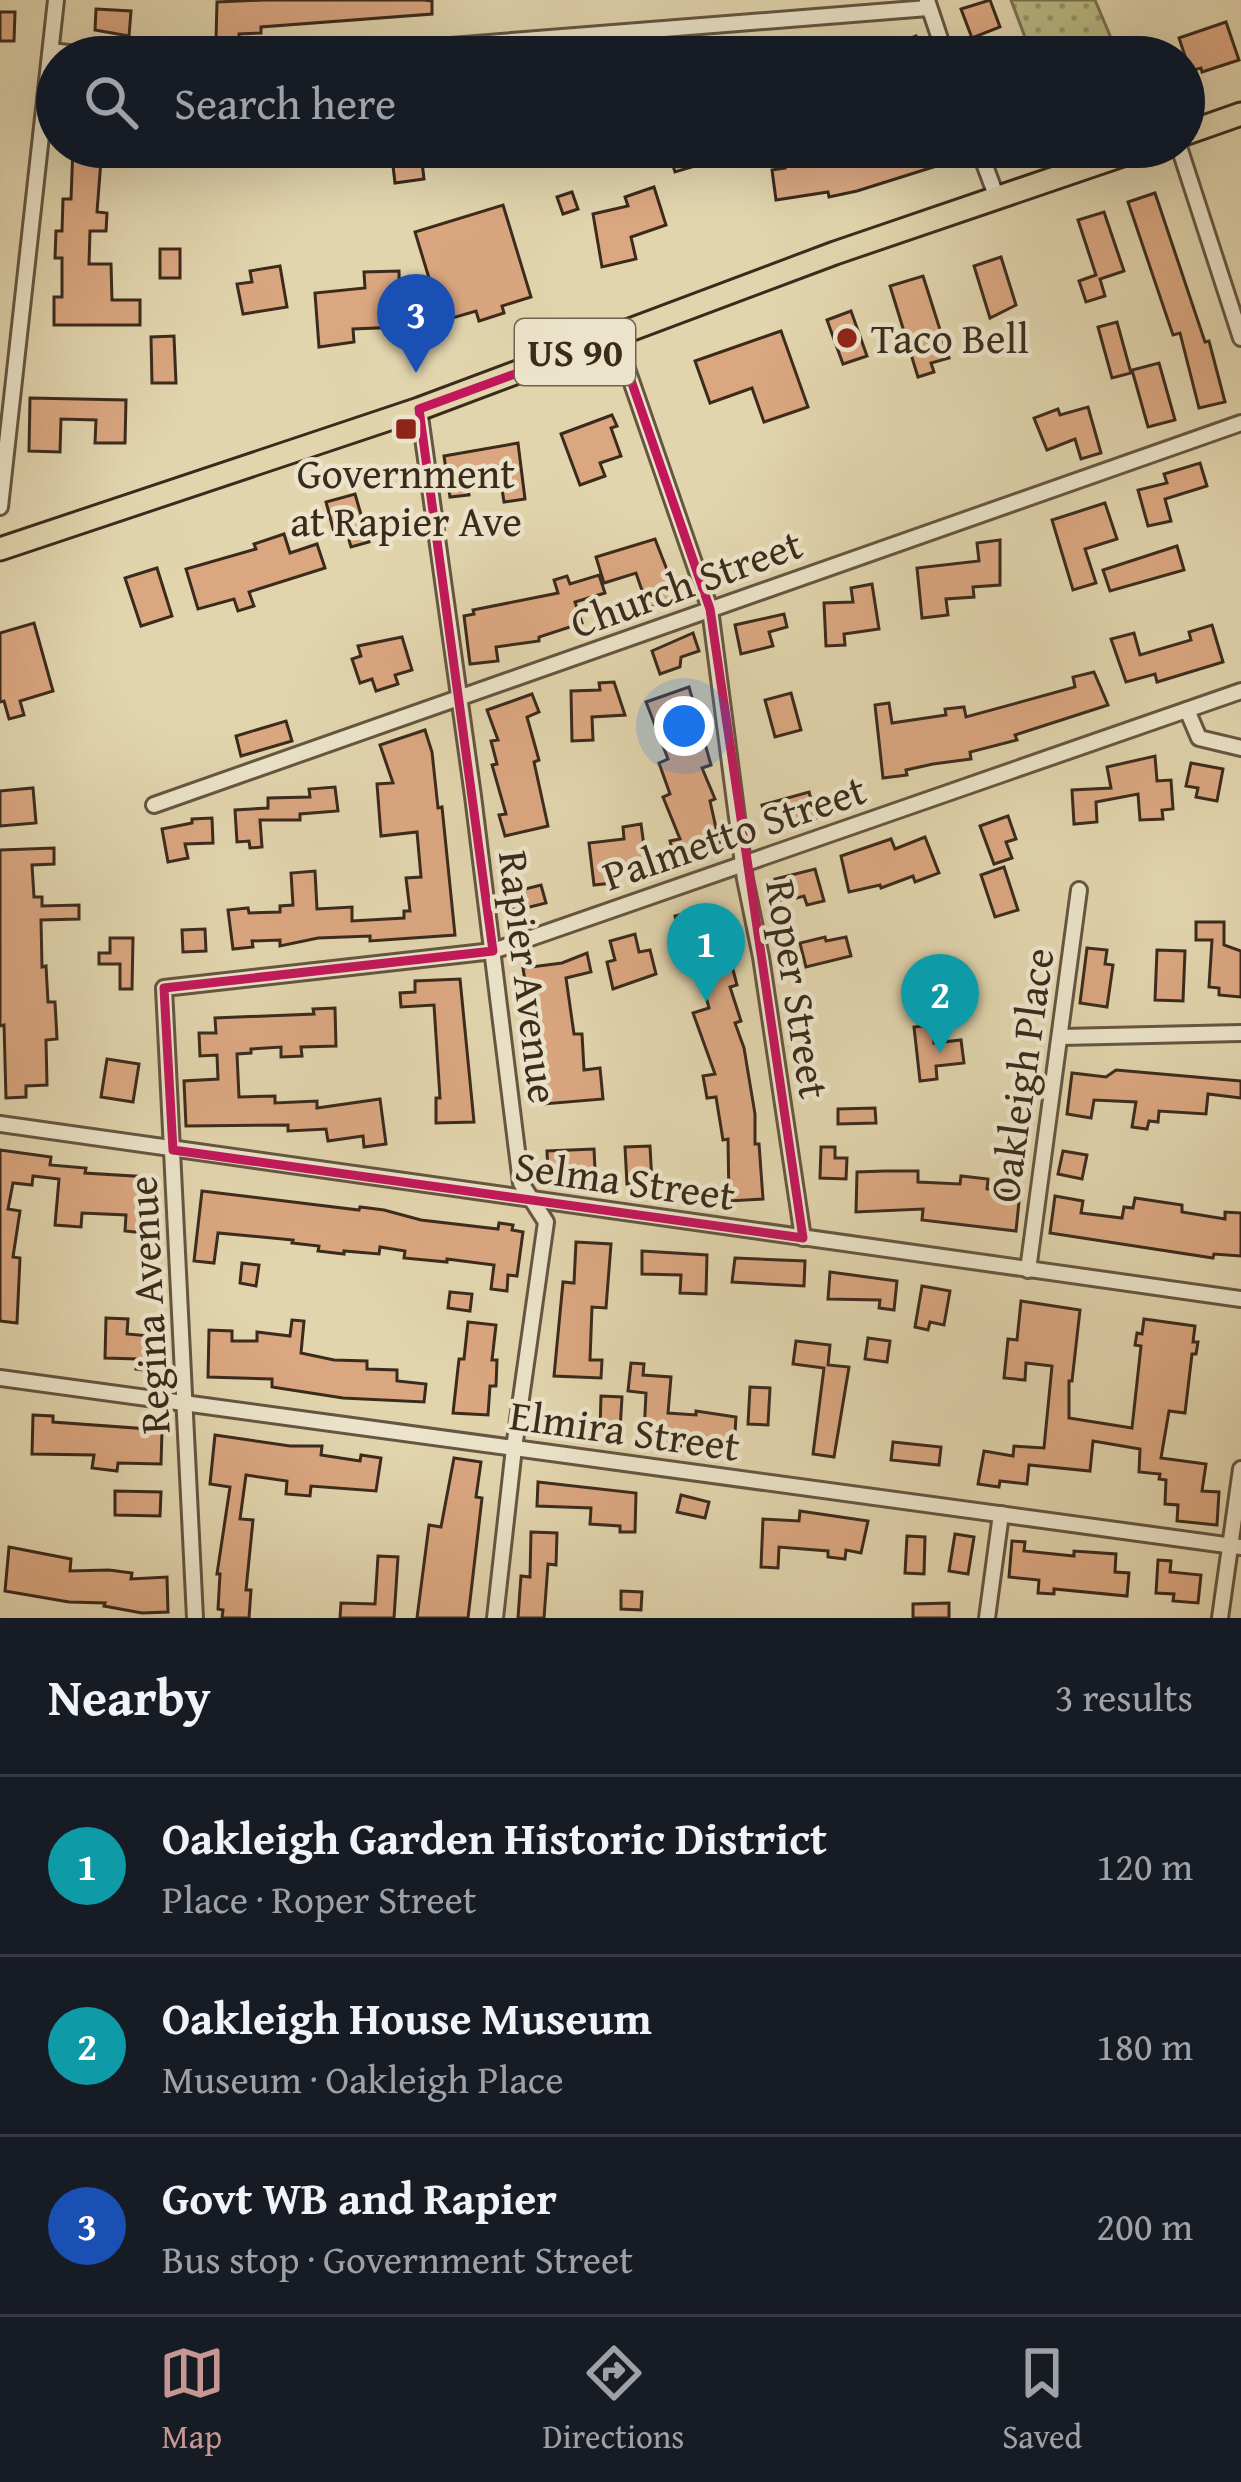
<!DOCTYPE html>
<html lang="en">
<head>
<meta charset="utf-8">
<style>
	:root { --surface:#171b24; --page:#20242c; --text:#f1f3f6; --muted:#9ea1a6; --line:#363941; --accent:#c59692 }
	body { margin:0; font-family:"Gentium Book Plus",serif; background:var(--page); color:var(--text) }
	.you { position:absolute; left:684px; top:726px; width:42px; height:42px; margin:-30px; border:9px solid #fff; border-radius:50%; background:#1a73e8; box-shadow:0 0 0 18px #1a73e833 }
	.badge { display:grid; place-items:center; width:78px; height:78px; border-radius:50%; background:var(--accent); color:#fff; font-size:39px; font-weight:700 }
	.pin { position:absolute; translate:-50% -99px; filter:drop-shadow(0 3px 6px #0008) }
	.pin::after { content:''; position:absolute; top:63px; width:42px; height:36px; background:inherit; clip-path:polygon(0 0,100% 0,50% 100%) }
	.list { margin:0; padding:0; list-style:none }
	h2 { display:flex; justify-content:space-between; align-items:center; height:156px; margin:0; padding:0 48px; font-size:51px }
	h2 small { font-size:39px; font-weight:400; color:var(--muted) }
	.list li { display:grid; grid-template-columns:78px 1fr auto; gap:36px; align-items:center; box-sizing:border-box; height:180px; padding:0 48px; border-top:3px solid var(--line) }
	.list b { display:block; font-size:45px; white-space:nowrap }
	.list p { margin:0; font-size:39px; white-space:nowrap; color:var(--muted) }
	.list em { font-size:39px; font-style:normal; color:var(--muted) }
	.icon { flex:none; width:66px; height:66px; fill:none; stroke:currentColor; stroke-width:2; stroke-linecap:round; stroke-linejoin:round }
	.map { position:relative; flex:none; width:1241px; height:1618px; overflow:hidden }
	.search { position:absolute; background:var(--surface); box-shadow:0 12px 48px #0002; left:36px; right:36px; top:36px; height:132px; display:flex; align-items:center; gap:30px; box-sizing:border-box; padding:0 42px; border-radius:66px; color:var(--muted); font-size:45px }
	.sheet { height:696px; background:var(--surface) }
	nav { display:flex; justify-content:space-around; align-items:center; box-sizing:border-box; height:168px; border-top:3px solid var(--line); background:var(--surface); font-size:33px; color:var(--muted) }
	nav a { display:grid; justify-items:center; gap:6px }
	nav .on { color:var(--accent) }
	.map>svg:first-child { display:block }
	.garden { fill:url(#garden-dots); stroke:#7b7351; stroke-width:3 }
	.building { fill:#dba781; stroke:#3b2b1d; stroke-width:3 }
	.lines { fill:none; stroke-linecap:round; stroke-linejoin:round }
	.street-casing { stroke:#655641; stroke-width:20 }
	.primary-casing { stroke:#3b2b1d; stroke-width:27 }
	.street { stroke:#ece4ca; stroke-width:14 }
	.primary { stroke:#e2d5ae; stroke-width:21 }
	.marked { fill:none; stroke:#c2185b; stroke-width:9; stroke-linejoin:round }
	.poi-dot { fill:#8f2418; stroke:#ece4ca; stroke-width:4.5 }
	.labels { text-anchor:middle; stroke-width:9; stroke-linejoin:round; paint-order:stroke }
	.shield { fill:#ece4ca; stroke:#706251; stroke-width:3 }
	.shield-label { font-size:39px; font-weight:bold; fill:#3b2b1d }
	.poi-label { font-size:42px; fill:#3b2b1d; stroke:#ece4ca; text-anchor:start }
	.street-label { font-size:42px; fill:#3b2b1d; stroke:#ece4ca }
</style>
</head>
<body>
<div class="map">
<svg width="1241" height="1618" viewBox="0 0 1241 1618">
	<defs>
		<pattern id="garden-dots" width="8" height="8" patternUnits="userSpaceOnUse" patternTransform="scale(3)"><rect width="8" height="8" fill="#bbbb85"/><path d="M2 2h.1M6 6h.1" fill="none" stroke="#99986c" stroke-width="1.8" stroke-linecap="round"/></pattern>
	</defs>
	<rect width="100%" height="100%" fill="#e2d5ae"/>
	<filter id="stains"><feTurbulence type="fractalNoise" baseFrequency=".00167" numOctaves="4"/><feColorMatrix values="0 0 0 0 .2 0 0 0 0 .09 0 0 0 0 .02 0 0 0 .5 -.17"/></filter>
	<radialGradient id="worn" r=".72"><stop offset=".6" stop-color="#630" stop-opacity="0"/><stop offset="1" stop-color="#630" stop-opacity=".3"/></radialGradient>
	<polygon class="garden" points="1011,0 1095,0 1119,57 1064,57 1058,43 1031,53"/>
	<g class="building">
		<polygon points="264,0 424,0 432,1 432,14 261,27 261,33 239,34 239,39 216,39 217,2"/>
		<polygon points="990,0 1000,27 972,38 961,9"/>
		<polygon points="96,9 131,11 129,36 95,30"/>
		<polygon points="0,12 15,12 14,41 0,41"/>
		<polygon points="1226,22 1239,60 1202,72 1201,68 1190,71 1179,38"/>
		<polygon points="916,36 921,57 894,57 891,46"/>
		<polygon points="813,42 817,57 772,57 771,53"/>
		<polygon points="73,147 102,147 97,212 107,213 106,231 90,231 89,264 111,264 112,300 140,300 140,325 54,325 54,297 62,297 62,258 55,258 56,231 62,231 63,199 71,199"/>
		<polygon points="667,147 749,147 749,150 675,172"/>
		<polygon points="781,147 800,147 801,151 820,147 958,147 962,158 857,191 829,197 828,192 776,200 772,170 785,168"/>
		<polygon points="422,162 424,179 395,183 393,166"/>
		<polygon points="654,187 666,225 631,237 636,259 602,267 593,214 628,206 625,197"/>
		<polygon points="572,192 578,209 563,214 557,197"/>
		<polygon points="1155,193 1205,342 1209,341 1225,402 1199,408 1180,333 1173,335 1128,202"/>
		<polygon points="503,205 531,297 502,306 504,313 479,321 476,311 442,321 415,232"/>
		<polygon points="1104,212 1124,271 1100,279 1105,296 1086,302 1079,281 1096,275 1078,220"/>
		<rect x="160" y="249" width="20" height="29"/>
		<polygon points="1001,257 1016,305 990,318 974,266"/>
		<polygon points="280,266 287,307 243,314 237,284 252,282 250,271"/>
		<polygon points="399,271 400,327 353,329 354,342 319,347 315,293 365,288 364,272"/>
		<polygon points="923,276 949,358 931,363 934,372 918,377 890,286"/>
		<polygon points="851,311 867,356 843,364 827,320"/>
		<polygon points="1117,322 1131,373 1112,378 1098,327"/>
		<polygon points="781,331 808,407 764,422 752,388 710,403 695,361"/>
		<polygon points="174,336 176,383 152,383 151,337"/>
		<polygon points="1159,363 1175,420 1148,427 1132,370"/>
		<polygon points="30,398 126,400 125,443 95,443 96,420 61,419 60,452 29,451"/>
		<polygon points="1088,407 1101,453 1081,459 1075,439 1047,450 1034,418 1058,409 1060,415"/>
		<polygon points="612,415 617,426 611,428 621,456 600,463 605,476 580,485 561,434"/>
		<polygon points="518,443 525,499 504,502 502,489 493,490 491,481 467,484 469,495 450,497 444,456"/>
		<polygon points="1200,463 1207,486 1165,499 1171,521 1148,526 1138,490 1167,483 1164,474"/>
		<polygon points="355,494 369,542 351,547 347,533 335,536 326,502"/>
		<polygon points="1105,503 1117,539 1085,549 1096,583 1073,590 1052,520"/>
		<polygon points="284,534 290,553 317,544 325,568 249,592 254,606 238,611 234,599 198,609 186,569 256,549 254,544"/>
		<polygon points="655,539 678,598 648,608 636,573 604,583 596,557"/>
		<polygon points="1000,540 1000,585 973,587 974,597 946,599 948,615 922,618 917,568 979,561 977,543"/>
		<polygon points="1177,546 1184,570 1110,591 1103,570"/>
		<polygon points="157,568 172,616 141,626 125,578"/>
		<polygon points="599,575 605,593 575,602 582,623 539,637 539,641 496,647 498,661 470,664 464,616 474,614 473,610 558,593 554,580 567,576 570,584"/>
		<polygon points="872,584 879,629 844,634 845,645 826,646 824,603 853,602 851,588"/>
		<polygon points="784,614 787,627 769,632 773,646 741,654 735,625"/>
		<polygon points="34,623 53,691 20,701 24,715 9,719 4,701 0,702 0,633"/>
		<polygon points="1212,625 1223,662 1157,682 1155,674 1126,682 1111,639 1134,633 1140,655 1191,640 1189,632"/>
		<polygon points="693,633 699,651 681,657 680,667 660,674 652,651"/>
		<polygon points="402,637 412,670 395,675 398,684 376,691 372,679 360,683 352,659 361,656 358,646"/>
		<polygon points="1094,672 1108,705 1015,735 1017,740 970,752 971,759 933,764 906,770 907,775 883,778 875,705 889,703 892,723 946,715 945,709 964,707 966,717 1075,687 1073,677"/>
		<polygon points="614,682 625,715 592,717 593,740 572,741 571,691 600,690 599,683"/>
		<polygon points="689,687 711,765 702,768 715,799 710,801 720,846 674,857 670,841 680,839 663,797 670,794 659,763 668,759 646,702"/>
		<polygon points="791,693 801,730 775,737 765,700"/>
		<polygon points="532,694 539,712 527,717 539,760 534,762 548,826 505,836 499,815 506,814 492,765 497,764 491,741 498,740 487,710"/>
		<polygon points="286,721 292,741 241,756 236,736"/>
		<polygon points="425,730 432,752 438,808 442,807 455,935 370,941 370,936 318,938 280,946 280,940 252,941 253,947 233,949 228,910 248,908 249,913 280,912 280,906 293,905 291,873 315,871 317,909 352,907 352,921 404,918 404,911 410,911 406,878 421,877 417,832 381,836 377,784 393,783 380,745"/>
		<polygon points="1155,756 1157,781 1171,780 1173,809 1162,810 1163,819 1140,820 1138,794 1096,802 1097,822 1074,824 1072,790 1111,788 1107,767"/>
		<polygon points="1191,763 1223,769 1217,801 1196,797 1198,788 1186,786"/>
		<polygon points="335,787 338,811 300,814 300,820 260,820 262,847 250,848 249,841 237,842 235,810 268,808 268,798 310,797 309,789"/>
		<polygon points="33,788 36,823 0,826 0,791"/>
		<polygon points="809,792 816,818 770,831 762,805"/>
		<polygon points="1008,816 1016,839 1006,842 1012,858 994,864 980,826"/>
		<polygon points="212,818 213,843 185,844 188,858 168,862 162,829 192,823 192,819"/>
		<polygon points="641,824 647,868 612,874 613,883 594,885 589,843 624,839 623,827"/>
		<polygon points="925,837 939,873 915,882 913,876 881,888 880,885 849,892 841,856 891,839 895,849"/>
		<polygon points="54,848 54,864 32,865 34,897 42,897 42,906 79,905 79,919 41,920 42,967 46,966 48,1002 55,1002 57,1039 46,1040 47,1085 26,1086 26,1097 6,1098 4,1025 0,1026 0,850"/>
		<polygon points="1004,867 1018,910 995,917 981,875"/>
		<polygon points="815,869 824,901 807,905 804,896 782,902 775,879"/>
		<polygon points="541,885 546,903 514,911 509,893"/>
		<polygon points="713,906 723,938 684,949 675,916"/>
		<polygon points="1196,922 1224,922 1224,945 1241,951 1241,997 1219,995 1219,988 1209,987 1212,940 1196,940"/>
		<polygon points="205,929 206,951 183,952 182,930"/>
		<polygon points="635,934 639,952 650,950 656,974 613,989 607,962 615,960 610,941"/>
		<polygon points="825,937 826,941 846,937 851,956 806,967 800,943"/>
		<polygon points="110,938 133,938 132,989 120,989 120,964 99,964 99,953 110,953"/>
		<polygon points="1087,948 1107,950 1105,964 1113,965 1107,1007 1080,1003"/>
		<polygon points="1157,950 1185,951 1183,1001 1155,1000"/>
		<polygon points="587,953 591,972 566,978 574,1034 582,1034 584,1070 600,1068 603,1099 544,1104 523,968 562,963"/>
		<polygon points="732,966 737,985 730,987 741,1021 735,1023 744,1048 755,1114 755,1144 759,1144 763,1199 729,1201 728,1139 723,1140 716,1097 707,1098 703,1076 715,1074 693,1013 709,1008 700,974"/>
		<polygon points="460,979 474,1122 436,1123 436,1098 440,1098 434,1005 401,1007 400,993 415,992 415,981"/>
		<polygon points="335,1008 336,1046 301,1047 302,1056 281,1057 281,1047 251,1049 251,1053 237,1054 239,1097 275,1096 275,1103 317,1101 317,1108 380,1099 386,1144 364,1147 363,1136 328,1141 326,1129 288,1131 288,1125 186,1126 184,1081 218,1079 217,1055 200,1056 199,1033 216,1033 215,1018 314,1014 313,1009"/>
		<polygon points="932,1025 934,1043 961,1040 964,1063 936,1066 937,1079 920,1081 914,1027"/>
		<polygon points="107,1059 139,1064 133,1102 101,1097"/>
		<polygon points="1116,1070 1241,1081 1241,1098 1208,1094 1206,1114 1159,1111 1158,1122 1149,1121 1147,1129 1132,1127 1136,1102 1094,1100 1091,1118 1067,1114 1072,1073 1106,1077"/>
		<polygon points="875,1108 876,1123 838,1124 838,1109"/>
		<polygon points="650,1146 652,1183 627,1184 625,1147"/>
		<polygon points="821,1147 835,1147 835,1158 847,1158 846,1179 820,1178"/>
		<polygon points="594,1149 595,1170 548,1173 547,1151"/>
		<polygon points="0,1150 51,1157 50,1165 86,1168 85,1173 149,1177 145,1233 125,1231 126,1215 82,1213 81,1227 55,1225 59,1179 33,1176 32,1185 13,1183 8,1209 20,1211 13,1257 20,1258 17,1323 0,1321"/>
		<polygon points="1063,1151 1087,1155 1082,1179 1058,1174"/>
		<polygon points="885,1171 918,1171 918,1182 960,1184 961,1176 988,1179 987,1189 1020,1192 1016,1231 922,1220 923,1209 856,1212 857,1172"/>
		<polygon points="202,1191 359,1210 360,1207 384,1210 421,1220 498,1229 499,1223 513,1225 512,1230 523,1232 517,1276 508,1275 507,1291 491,1289 494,1265 447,1259 447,1262 404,1258 405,1251 380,1247 379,1254 344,1251 344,1254 318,1251 319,1246 292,1243 293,1240 218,1233 214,1263 194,1261"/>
		<polygon points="1055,1196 1083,1201 1081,1213 1122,1218 1124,1207 1133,1208 1135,1198 1182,1205 1182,1212 1225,1219 1225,1212 1241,1213 1241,1256 1214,1254 1213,1258 1050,1233"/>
		<polygon points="576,1242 611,1244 606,1308 592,1307 590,1360 602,1360 601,1378 554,1376 563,1282 574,1283"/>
		<polygon points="642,1251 707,1255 706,1294 680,1293 681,1275 642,1274"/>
		<polygon points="735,1258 805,1261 804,1286 732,1282"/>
		<polygon points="242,1263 259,1265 256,1286 240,1283"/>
		<polygon points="830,1272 897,1281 894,1310 879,1308 880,1300 828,1299"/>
		<polygon points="922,1286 950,1291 944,1325 930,1322 928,1330 915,1327"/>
		<polygon points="450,1292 472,1294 470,1311 448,1308"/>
		<polygon points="1021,1301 1080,1310 1072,1381 1069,1381 1069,1418 1132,1428 1141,1346 1135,1345 1137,1333 1142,1334 1144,1319 1195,1326 1193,1342 1198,1342 1196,1354 1192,1354 1185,1413 1169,1411 1161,1458 1206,1464 1202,1491 1219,1492 1217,1525 1177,1521 1178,1505 1165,1504 1166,1480 1159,1479 1160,1474 1139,1472 1140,1449 1093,1441 1090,1471 1029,1465 1027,1484 1000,1481 999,1487 978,1484 984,1451 1013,1456 1014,1446 1044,1448 1052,1366 1026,1363 1025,1380 1004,1378 1008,1339 1017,1340"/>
		<polygon points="106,1318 128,1319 127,1334 161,1337 157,1372 136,1369 138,1359 105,1358"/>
		<polygon points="292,1320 304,1321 301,1353 334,1360 367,1361 367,1369 397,1370 397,1381 426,1384 424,1402 343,1398 272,1387 272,1379 208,1377 209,1330 232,1331 232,1341 257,1341 257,1332 290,1336"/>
		<polygon points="468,1322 496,1325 492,1360 497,1360 496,1386 490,1386 488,1415 453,1413 459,1359 464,1359"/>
		<polygon points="868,1338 890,1341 887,1362 865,1359"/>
		<polygon points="796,1341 830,1345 828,1365 849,1367 834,1457 813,1454 824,1368 793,1364"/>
		<polygon points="631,1363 644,1364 643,1375 671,1377 668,1413 696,1415 696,1411 736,1417 734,1447 704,1444 704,1449 674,1445 675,1436 644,1434 646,1393 628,1391"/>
		<polygon points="750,1387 770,1388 768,1425 748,1424"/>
		<polygon points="601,1396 622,1397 620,1430 600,1429"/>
		<polygon points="33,1415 53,1416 53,1422 162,1430 161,1464 118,1463 117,1471 92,1468 94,1455 32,1454"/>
		<polygon points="215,1435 290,1446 322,1446 321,1455 360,1461 361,1455 381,1458 376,1491 311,1486 310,1496 286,1494 287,1481 246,1475 240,1519 253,1520 246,1590 251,1590 249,1618 222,1618 223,1610 218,1609 220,1574 217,1574 230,1487 210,1484"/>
		<polygon points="893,1442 941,1447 939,1465 891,1460"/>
		<polygon points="454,1458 481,1462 476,1497 482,1498 468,1618 417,1618 429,1525 441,1527"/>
		<polygon points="538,1482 636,1493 635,1532 620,1532 620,1526 590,1524 591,1508 537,1506"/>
		<polygon points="115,1491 161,1492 160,1516 115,1515"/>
		<polygon points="681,1495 709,1502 705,1518 677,1512"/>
		<polygon points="800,1511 868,1521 861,1553 846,1550 845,1559 828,1557 828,1551 779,1547 778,1568 761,1567 763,1519 799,1521"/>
		<polygon points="531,1532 557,1533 556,1565 548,1564 544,1618 518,1618 521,1576 530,1577"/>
		<polygon points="955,1534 974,1537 968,1574 949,1571"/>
		<polygon points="907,1536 925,1537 924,1574 905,1573"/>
		<polygon points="1012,1541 1025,1542 1024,1551 1074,1556 1074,1551 1116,1554 1115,1572 1129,1573 1127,1596 1054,1589 1054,1594 1038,1593 1039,1580 1009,1577"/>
		<polygon points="9,1547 71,1559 70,1571 109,1570 132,1573 131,1579 167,1577 168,1612 142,1613 104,1606 105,1603 69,1602 5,1591"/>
		<polygon points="378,1556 398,1557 394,1618 340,1618 341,1603 375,1604"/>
		<polygon points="1158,1560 1171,1561 1170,1572 1201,1575 1198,1603 1173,1601 1174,1594 1156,1593"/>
		<polygon points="621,1591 642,1592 641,1610 621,1609"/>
		<polygon points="949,1603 949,1618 913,1618 913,1604"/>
	</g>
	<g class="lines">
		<g class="street-casing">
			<g id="street">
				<polyline points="927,0 946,57"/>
				<polyline points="51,51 103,57"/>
				<polyline points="311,57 928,8"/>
				<polyline points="978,147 997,198"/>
				<polyline points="1179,147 1241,338"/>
				<polyline points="616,337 710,609 745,879 761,957 803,1238"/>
				<polyline points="419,409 473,796 521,1183 546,1222 514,1448 495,1618"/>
				<polyline points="0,507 56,0"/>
				<polyline points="1187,710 1199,738 1241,748"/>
				<polyline points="154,805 1241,423"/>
				<polyline points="1061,1037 1241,1033"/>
				<polyline points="0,1124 1241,1299"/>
				<polyline points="1028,1270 1079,890"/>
				<polyline points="0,1378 1241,1547"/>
				<polyline points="195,1618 164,988 493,951 1241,691"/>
				<polyline points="987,1618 1001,1514"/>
				<polyline points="1220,1618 1241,1469"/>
			</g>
		</g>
		<g class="primary-casing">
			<g id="primary">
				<polyline points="1184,134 1241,114"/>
				<polyline points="0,549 419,409 835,253 1146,147"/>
			</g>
		</g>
		<use href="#street" class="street"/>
		<use href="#primary" class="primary"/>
	</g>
	<path class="marked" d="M616,337L710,609L803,1238L173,1150L164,988L493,951L419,409Z"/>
	<g class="poi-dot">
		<circle cx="847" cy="338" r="12"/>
		<rect x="394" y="417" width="24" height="24" rx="6"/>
	</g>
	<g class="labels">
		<rect class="shield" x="515" y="319" width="120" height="66" rx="9"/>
		<g class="shield-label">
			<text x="575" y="366">US 90</text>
		</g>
		<g class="poi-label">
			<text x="871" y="353">Taco Bell</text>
			<text x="406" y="488" text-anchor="middle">Government<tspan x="406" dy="48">at Rapier Ave</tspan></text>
		</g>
		<g class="street-label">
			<text transform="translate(686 583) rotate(-20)" y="15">Church Street</text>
			<text transform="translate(734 832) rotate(-19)" y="15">Palmetto Street</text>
			<text transform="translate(529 977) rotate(83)" y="15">Rapier Avenue</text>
			<text transform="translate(798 989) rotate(81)" y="15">Roper Street</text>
			<text transform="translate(1021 1075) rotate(-82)" y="15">Oakleigh Place</text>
			<text transform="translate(625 1180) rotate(8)" y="15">Selma Street</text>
			<text transform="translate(148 1305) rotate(-93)" y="15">Regina Avenue</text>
			<text transform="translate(625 1430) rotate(8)" y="15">Elmira Street</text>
		</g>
	</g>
	<rect width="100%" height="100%" filter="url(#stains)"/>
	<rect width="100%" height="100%" fill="url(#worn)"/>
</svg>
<div class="you"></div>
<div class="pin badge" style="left:706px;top:1002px;background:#0f9aa8">1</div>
<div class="pin badge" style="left:940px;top:1053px;background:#0f9aa8">2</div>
<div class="pin badge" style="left:416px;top:373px;background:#1a4fb4">3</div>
<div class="search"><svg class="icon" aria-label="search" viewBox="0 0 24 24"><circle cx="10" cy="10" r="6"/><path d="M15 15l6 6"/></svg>Search here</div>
</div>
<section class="sheet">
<h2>Nearby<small>3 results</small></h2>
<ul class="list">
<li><span class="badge" style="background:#0f9aa8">1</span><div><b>Oakleigh Garden Historic District</b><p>Place · Roper Street</p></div><em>120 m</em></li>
<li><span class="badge" style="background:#0f9aa8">2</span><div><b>Oakleigh House Museum</b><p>Museum · Oakleigh Place</p></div><em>180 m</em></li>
<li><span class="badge" style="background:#1a4fb4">3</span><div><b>Govt WB and Rapier</b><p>Bus stop · Government Street</p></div><em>200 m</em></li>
</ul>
</section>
<nav>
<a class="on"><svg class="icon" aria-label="map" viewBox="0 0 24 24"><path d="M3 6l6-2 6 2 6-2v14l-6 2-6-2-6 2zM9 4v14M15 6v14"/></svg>Map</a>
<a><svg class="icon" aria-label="directions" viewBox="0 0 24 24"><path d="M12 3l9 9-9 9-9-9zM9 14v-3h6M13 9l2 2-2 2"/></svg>Directions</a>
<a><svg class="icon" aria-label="saved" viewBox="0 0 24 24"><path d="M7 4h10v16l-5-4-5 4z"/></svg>Saved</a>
</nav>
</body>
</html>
